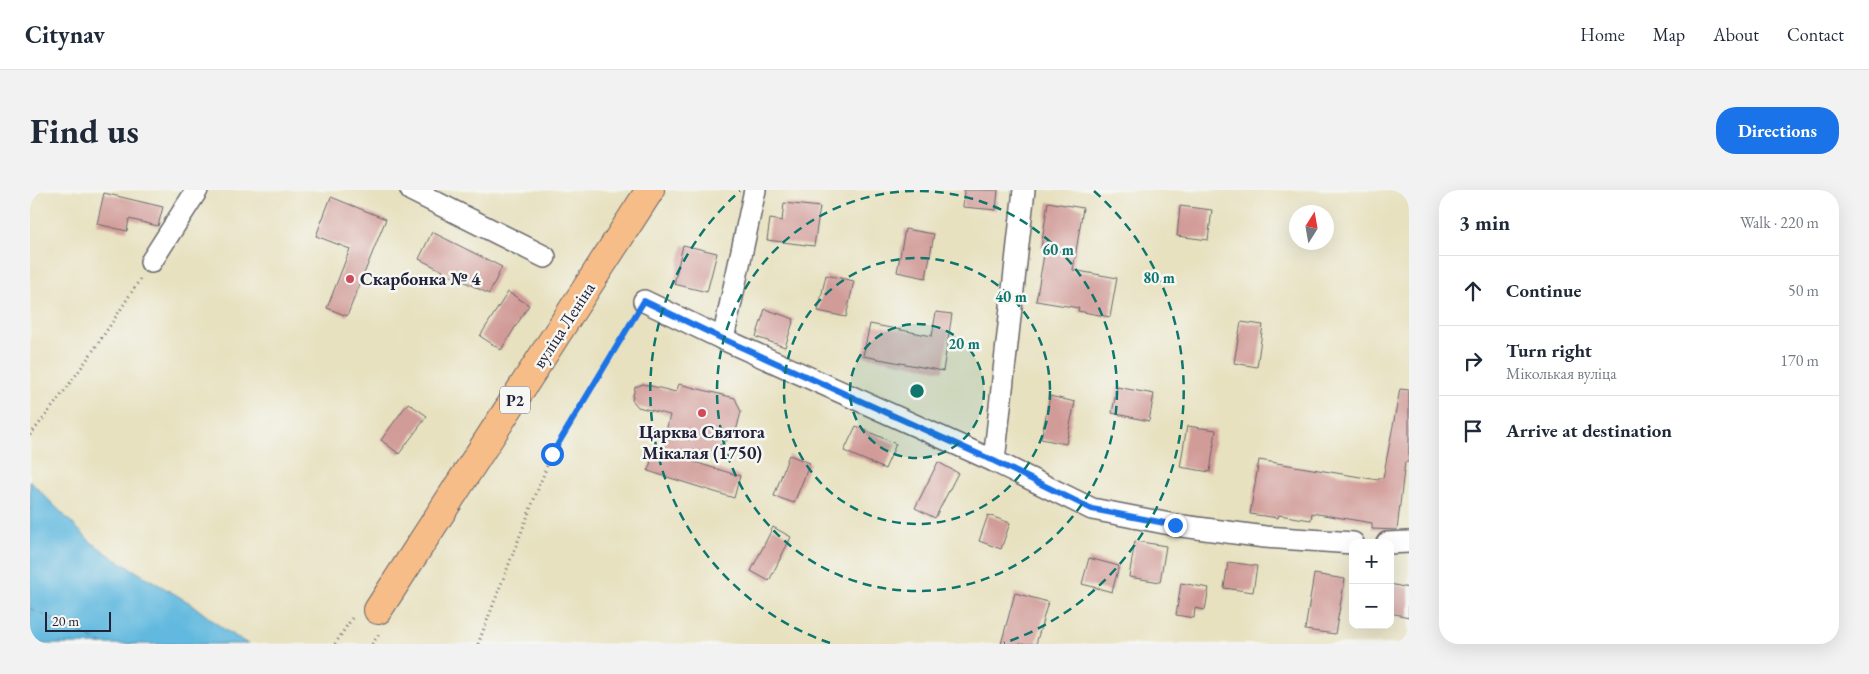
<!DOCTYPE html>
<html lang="en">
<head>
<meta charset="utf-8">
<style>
	:root { --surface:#fff; --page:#f2f2f3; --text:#1f2937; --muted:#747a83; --line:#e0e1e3; --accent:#1a73e8 }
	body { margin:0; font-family:"EB Garamond",serif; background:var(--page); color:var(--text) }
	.controls { position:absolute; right:15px; bottom:15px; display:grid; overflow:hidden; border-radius:10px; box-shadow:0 5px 20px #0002 }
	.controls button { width:45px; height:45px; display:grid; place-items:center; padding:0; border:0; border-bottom:1px solid var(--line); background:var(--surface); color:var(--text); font:25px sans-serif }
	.compass { position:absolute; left:1259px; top:15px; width:45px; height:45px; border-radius:50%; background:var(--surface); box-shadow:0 5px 20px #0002; rotate:11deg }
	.scale { position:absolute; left:15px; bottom:12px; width:66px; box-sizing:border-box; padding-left:5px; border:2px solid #22223b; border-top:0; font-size:14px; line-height:18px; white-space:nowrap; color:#22223b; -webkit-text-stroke:4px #f6f6f2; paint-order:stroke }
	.stop { position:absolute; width:15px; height:15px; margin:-11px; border:4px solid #1a73e8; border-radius:50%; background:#fff }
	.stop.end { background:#1a73e8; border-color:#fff; box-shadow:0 1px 5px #0008 }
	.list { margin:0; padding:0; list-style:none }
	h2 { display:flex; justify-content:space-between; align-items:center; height:65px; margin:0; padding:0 20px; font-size:21px }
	h2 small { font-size:16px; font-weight:400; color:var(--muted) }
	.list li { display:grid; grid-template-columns:32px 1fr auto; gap:15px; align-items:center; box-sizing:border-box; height:70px; padding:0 20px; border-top:1px solid var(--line) }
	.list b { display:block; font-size:19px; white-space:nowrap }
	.list p { margin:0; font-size:16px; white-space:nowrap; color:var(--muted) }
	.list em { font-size:16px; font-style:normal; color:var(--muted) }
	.icon { flex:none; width:28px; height:28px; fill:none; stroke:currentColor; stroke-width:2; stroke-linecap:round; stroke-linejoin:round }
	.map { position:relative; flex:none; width:1379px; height:454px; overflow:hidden; border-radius:20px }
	header { display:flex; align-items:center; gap:30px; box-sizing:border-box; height:70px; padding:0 25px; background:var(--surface); border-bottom:1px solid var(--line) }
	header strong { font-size:24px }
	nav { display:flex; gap:28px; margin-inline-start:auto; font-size:18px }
	.intro { display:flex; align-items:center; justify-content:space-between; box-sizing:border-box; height:120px; padding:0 30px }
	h1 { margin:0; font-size:35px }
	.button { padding:12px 22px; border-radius:20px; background:var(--accent); color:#fff; font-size:18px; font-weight:700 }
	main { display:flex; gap:30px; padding:0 30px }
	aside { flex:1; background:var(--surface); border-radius:20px; box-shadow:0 5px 20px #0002 }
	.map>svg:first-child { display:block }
	.water { fill:#62b9df; stroke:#426e8d }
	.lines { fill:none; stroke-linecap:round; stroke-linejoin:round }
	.ferry { stroke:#385774; stroke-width:1; stroke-dasharray:6 5; stroke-linecap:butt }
	.building { fill:#d19b98 }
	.minor-casing { stroke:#676569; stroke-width:24 }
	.primary-casing { stroke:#676569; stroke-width:30 }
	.path { stroke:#676569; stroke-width:3; stroke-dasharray:1 4; stroke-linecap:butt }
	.minor { stroke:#fff; stroke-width:21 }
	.primary { stroke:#f7bd88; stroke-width:28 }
	.route { stroke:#1a73e8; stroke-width:6 }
	.ring { fill:none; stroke:#0f766e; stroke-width:2.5; stroke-dasharray:9 6 }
	.poi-dot { fill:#d1495b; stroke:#f6f6f2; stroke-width:2 }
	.labels { text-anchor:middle; stroke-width:5; stroke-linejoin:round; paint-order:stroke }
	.shield { fill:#f6f6f2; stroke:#626272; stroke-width:1 }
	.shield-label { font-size:16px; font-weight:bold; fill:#22223b }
	.poi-label { font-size:18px; font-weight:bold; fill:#22223b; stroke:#f6f6f2; text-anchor:start }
	.street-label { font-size:18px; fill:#22223b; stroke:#f6f6f2 }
	.centre { fill:#0f766e; stroke:#f6f6f2; stroke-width:2.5 }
	.ring-label { font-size:15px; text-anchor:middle; font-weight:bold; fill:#0f766e; stroke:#f6f6f2; stroke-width:5; stroke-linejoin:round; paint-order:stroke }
</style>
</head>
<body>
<header>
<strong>Citynav</strong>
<nav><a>Home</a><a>Map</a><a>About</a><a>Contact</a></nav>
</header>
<div class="intro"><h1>Find us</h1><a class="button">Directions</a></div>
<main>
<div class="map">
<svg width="1379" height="454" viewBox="0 0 1379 454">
	<rect width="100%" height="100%" fill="#f6f6f2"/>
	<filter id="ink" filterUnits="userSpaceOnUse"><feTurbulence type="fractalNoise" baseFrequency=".02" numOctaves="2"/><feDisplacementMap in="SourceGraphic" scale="10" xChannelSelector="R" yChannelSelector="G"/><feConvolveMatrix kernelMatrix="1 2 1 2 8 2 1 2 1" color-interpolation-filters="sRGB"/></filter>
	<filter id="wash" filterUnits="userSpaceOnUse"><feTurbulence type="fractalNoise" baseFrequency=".0096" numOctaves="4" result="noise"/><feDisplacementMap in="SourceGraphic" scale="20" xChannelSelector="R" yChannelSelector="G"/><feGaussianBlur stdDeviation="1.12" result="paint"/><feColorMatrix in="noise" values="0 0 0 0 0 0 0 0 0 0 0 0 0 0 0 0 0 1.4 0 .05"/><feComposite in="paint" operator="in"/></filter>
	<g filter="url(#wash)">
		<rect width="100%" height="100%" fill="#e7e1bf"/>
		<polygon class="water" points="0,291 61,352 85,369 160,413 195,440 218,454 0,454"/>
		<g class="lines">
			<polyline class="ferry" points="0,418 72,454"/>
		</g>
		<g id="blocks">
			<g class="building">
				<polygon points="934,0 968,0 966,20 933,17"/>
				<polygon points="74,3 133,17 128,36 99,29 97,41 67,34"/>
				<polygon points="301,7 356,29 317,126 297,118 320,59 286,46"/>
				<polygon points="1018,12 1053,18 1043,80 1087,88 1080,127 1048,121 1049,118 1006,111 1015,59 1011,58"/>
				<polygon points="754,13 790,17 784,56 737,50 740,29 752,31"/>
				<polygon points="1150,16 1182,20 1178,50 1147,46"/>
				<polygon points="875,39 904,44 896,88 867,82"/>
				<polygon points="402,42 472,77 459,104 389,69"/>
				<polygon points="653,55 687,63 677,102 644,94"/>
				<polygon points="796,85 824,91 816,127 788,121"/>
				<polygon points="478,102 499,115 471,160 450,146"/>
				<polygon points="735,119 764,129 755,157 726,147"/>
				<polygon points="906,122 922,124 913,181 833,166 840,134 902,146"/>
				<polygon points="1211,132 1233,135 1227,177 1204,173"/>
				<polygon points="613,194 646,202 649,194 705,208 711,222 705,245 664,272 710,286 704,308 618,281 624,260 631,262 640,225 608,217 602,210 605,197"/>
				<polygon points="1087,197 1124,204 1119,231 1082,223"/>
				<polygon points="1370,199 1379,200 1379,272 1375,272 1367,340 1342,339 1342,333 1282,323 1281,330 1249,325 1248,328 1220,324 1229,270 1348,290 1348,288 1353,288"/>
				<polygon points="1020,206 1045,212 1036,254 1011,249"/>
				<polygon points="378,213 397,226 369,264 351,250"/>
				<polygon points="826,236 866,254 855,279 814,261"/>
				<polygon points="1157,236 1186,240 1180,282 1150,277"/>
				<polygon points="759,265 780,273 764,313 744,306"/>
				<polygon points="908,272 928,283 905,328 885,318"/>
				<polygon points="958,325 980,333 971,359 949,351"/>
				<polygon points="743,337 761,347 739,391 721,381"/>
				<polygon points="1105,351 1136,356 1130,392 1099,387"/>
				<polygon points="1059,368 1089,376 1082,402 1052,394"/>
				<polygon points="1198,372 1227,376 1223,402 1194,398"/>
				<polygon points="1284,384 1315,389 1305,444 1275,440"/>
				<polygon points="1151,393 1179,398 1175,420 1165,418 1164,428 1146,425"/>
				<polygon points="1360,394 1379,398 1379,427 1360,423"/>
				<polygon points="985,403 1018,412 1006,454 971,454"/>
			</g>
		</g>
	</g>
	<g filter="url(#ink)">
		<use href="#blocks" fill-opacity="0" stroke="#676569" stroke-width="1"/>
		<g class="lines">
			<g class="minor-casing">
				<g id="minor">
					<polyline points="381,0 515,67"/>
					<polyline points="121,72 167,0"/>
					<polyline points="614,111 693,149 964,271 1062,319 1145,335 1235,347 1323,353"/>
					<polyline points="693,149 725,0"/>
					<polyline points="964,271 994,0"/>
					<polyline points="1357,353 1379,352"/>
				</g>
			</g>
			<g class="primary-casing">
				<polyline id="primary" points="348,420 620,0"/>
			</g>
			<g class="path">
				<path d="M0,245C41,195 76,143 110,89"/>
				<polyline points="305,454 324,425"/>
				<polyline points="342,454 349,444"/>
				<polyline points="448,454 522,263 603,129"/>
			</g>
			<use href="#minor" class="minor"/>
			<use href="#primary" class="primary"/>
		</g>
	</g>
	<g class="lines" filter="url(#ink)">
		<polyline class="route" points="522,264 614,111 693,149 964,271 1062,319 1145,335"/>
	</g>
	<circle cx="887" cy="201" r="67" fill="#0f766e" fill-opacity=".12"/>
	<g class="ring">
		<circle cx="887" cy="201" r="67"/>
		<circle cx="887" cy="201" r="133"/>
		<circle cx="887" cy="201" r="200"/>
		<path d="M800 453A267 267 0 0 1 710 1M1064 1A267 267 0 0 1 974 453"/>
	</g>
	<g class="poi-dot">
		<circle cx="320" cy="89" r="5"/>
		<circle cx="672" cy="223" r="5"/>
	</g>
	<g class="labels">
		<rect class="shield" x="470" y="196.5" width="30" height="27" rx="4"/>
		<g class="shield-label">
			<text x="485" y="216">Р2</text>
		</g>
		<g class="poi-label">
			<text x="330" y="95">Скарбонка № 4</text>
			<text x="672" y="248" text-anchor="middle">Царква Святога<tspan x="672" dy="21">Мікалая (1750)</tspan></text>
		</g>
		<g class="street-label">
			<text transform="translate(534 135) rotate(-57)" y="6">вуліца Леніна</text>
		</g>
	</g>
	<circle cx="887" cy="201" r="8" class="centre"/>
	<g class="ring-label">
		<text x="1028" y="65">60 m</text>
		<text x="1129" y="93">80 m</text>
		<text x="981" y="112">40 m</text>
		<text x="934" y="159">20 m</text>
	</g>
</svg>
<div class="controls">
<button>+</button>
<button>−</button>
</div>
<svg class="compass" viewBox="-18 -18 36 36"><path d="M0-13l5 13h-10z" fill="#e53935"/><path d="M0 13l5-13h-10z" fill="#747a83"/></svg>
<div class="scale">20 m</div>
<div class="stop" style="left:522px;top:264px"></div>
<div class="stop end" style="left:1145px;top:335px"></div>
</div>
<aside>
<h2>3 min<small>Walk · 220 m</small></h2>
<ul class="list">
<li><svg class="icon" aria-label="ahead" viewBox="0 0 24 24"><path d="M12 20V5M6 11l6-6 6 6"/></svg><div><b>Continue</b></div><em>50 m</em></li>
<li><svg class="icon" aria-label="right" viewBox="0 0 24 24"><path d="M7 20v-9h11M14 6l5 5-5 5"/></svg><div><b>Turn right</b><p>Міколькая вуліца</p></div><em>170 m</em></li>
<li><svg class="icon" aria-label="arrive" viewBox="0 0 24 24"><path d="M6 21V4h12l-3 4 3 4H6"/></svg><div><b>Arrive at destination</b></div></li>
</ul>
</aside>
</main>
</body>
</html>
